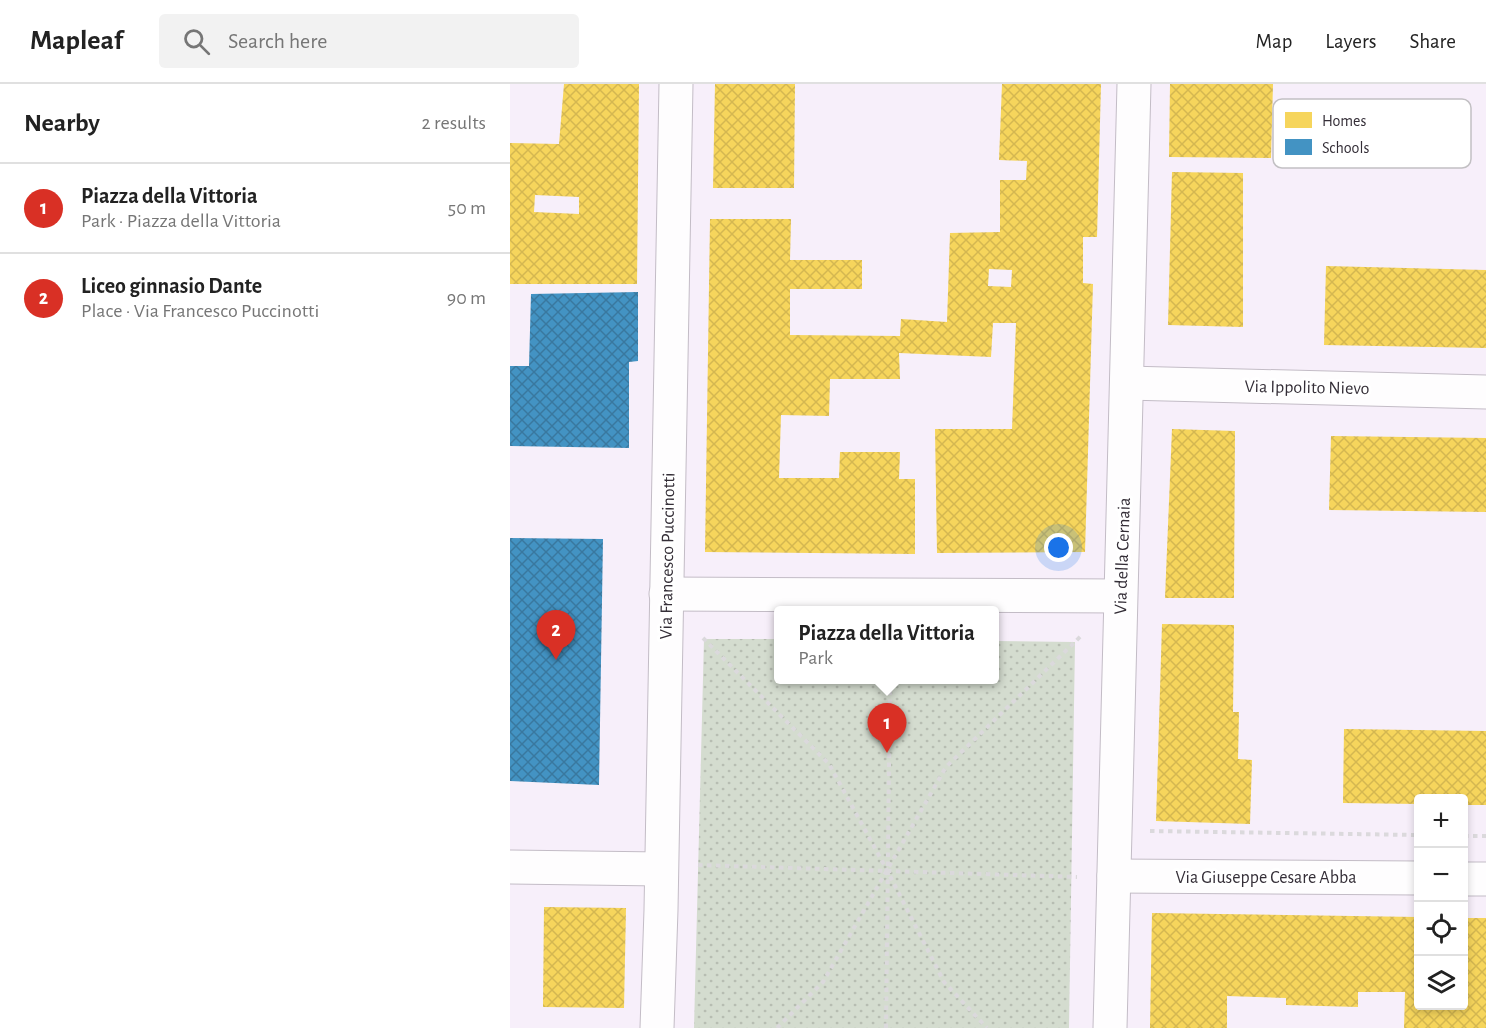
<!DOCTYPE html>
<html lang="en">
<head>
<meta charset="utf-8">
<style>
	:root { --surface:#fff; --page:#f2f2f2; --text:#222; --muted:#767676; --line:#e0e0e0; --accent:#d93025 }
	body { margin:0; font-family:"Alegreya Sans",sans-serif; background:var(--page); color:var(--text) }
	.controls { position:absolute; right:18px; bottom:18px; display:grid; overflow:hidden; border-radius:6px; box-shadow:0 3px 9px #0003 }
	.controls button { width:54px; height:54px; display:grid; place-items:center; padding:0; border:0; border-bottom:2px solid var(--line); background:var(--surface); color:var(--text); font:30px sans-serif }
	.you { position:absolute; left:549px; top:464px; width:21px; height:21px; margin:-15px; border:4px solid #fff; border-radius:50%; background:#1a73e8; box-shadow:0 0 0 9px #1a73e833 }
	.badge { display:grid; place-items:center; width:39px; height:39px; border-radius:50%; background:var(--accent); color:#fff; font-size:20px; font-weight:700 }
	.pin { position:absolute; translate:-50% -50px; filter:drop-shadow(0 2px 3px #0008) }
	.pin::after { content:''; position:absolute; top:32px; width:21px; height:18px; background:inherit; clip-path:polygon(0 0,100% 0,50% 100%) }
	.popup { position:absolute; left:264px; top:522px; width:225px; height:78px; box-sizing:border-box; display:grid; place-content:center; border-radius:6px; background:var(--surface); filter:drop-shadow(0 2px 4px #0005); font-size:20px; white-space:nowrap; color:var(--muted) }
	.popup b { font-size:22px; color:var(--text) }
	.popup::after { content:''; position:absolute; left:50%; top:100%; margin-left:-12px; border:12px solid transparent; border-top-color:var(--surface) }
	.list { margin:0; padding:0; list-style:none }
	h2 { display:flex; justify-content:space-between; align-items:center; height:78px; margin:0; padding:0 24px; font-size:26px }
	h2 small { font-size:20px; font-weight:400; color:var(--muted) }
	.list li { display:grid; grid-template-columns:39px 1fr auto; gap:18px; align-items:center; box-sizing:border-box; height:90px; padding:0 24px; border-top:2px solid var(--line) }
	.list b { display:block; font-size:22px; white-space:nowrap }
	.list p { margin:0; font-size:20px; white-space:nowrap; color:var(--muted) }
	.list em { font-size:20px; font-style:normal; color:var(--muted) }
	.icon { flex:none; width:33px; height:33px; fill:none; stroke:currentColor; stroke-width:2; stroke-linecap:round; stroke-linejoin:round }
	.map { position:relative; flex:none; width:976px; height:944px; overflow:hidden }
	header { display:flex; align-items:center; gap:36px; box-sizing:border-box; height:84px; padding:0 30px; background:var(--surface); border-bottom:2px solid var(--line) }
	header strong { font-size:28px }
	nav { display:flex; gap:33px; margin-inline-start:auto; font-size:21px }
	.search { width:420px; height:54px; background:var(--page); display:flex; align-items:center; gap:15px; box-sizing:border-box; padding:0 21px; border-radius:6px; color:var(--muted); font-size:22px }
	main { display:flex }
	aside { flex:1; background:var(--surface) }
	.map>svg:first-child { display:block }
	.grass { fill:url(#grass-dots) }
	.homes { fill:url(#homes-cross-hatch); fill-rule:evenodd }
	.schools { fill:url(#schools-cross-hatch) }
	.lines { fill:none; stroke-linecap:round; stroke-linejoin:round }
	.minor-casing { stroke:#c3bcc6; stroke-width:35 }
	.path { stroke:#dbd9dc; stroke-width:4; stroke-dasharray:4.5 4.5; stroke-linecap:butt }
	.minor { stroke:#fefdfe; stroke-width:33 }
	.labels { text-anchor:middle; stroke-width:6; stroke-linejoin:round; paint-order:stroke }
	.street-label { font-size:18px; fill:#342e37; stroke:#fff }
	.key { fill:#fff; stroke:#c2c0c3; stroke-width:1.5 }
	.key-label { font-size:16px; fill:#342e37 }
</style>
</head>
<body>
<header>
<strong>Mapleaf</strong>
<div class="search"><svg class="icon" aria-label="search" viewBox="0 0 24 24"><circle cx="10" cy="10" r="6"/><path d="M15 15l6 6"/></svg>Search here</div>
<nav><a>Map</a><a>Layers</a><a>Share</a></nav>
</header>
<main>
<aside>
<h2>Nearby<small>2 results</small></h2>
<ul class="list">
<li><span class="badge">1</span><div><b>Piazza della Vittoria</b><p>Park · Piazza della Vittoria</p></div><em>50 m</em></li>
<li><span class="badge">2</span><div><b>Liceo ginnasio Dante</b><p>Place · Via Francesco Puccinotti</p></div><em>90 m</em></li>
</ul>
</aside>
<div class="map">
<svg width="976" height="944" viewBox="0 0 976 944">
	<defs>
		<pattern id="grass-dots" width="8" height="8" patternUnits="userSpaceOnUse" patternTransform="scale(1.5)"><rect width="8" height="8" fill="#d4dccf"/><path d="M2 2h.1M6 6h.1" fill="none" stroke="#b7bdb2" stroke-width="1.8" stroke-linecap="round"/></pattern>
		<pattern id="homes-cross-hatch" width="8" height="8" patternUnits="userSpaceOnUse" patternTransform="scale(1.5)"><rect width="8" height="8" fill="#f6d55c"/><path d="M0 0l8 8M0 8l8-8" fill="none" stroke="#d4b751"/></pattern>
		<pattern id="schools-cross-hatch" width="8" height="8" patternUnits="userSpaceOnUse" patternTransform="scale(1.5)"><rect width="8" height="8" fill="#4393c3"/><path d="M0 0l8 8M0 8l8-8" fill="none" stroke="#39789f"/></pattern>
	</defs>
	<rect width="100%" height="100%" fill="#f7effa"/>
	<polygon class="grass" points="194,555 269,555 269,596 485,596 485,557 565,558 559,944 184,944"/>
	<g class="homes">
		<path d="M54,0H129L127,200H0V59L49,60ZM25,111L69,113V130L24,128Z"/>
		<polygon points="205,0 285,0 284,104 203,104"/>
		<path d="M492,0H591L587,153H573V199L583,200L575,468L427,469L425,345H502L506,239H483L481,273L389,269L390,295H320L319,332L271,331L269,394H329L330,368H390L389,395H405V470L195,468L200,135H281L280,176H352V205H280V251L390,252L391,235L437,238L440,149L490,148V96H516L517,77L489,76ZM479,185L502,186L501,203L478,202Z"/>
		<polygon points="660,0 763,0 761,74 659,73"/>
		<polygon points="662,88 733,89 733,243 658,241"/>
		<polygon points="816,182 976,186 976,264 814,261"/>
		<polygon points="662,345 725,347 724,514 655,514"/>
		<polygon points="821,352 976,354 976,428 819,426"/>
		<polygon points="652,540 724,541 723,628 729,628 728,675 742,676 740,740 646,737"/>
		<polygon points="834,645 976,647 976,721 954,721 954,714 909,714 908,720 833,719"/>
		<polygon points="34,823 116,824 114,924 33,923"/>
		<polygon points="642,829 908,833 908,922 954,921 954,834 976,834 976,944 894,944 895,908 848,908 848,923 776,921 776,914 717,912 717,944 640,944"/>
	</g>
	<g class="schools">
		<polygon points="128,208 128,277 119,278 119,364 0,362 0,282 19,282 21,210"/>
		<polygon points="0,454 93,455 89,701 0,697"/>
	</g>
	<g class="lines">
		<g class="minor-casing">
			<g id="minor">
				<polyline points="617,299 976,308"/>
				<polyline points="156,510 610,512"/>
				<polyline points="0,783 151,785"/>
				<polyline points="604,792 908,794"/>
				<polyline points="954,795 976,795"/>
				<polyline points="147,944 151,826 166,0"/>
				<polyline points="600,944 624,0"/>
			</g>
		</g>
		<g class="path">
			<polyline points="193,554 319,680 378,788 434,898 477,944"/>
			<polyline points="640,747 908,751"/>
			<polyline points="954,752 976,752"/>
			<polyline points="188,781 567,793"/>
			<polyline points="267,944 313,898 436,683 572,551"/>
			<polyline points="376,944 380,596"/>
		</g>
		<use href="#minor" class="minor"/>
	</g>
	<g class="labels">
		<g class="street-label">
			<text transform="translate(797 303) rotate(1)" y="6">Via Ippolito Nievo</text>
			<text transform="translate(157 472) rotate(-89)" y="6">Via Francesco Puccinotti</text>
			<text transform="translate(612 472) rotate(-88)" y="6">Via della Cernaia</text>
			<text x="756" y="799">Via Giuseppe Cesare Abba</text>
		</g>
	</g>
	<rect x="763" y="15" width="198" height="69" rx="9" class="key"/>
	<rect x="775" y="28" width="27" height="16" fill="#f6d55c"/>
	<rect x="775" y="55" width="27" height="16" fill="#4393c3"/>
	<g class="key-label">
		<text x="812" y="42">Homes</text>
		<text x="812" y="69">Schools</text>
	</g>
</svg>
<div class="controls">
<button>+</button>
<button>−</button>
<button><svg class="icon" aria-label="locate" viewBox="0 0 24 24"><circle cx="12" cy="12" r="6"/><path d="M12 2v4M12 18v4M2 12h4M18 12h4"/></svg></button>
<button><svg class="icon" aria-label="layers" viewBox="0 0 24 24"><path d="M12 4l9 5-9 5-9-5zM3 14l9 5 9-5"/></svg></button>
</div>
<div class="you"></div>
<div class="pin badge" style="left:377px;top:669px">1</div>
<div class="popup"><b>Piazza della Vittoria</b>Park</div>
<div class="pin badge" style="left:46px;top:576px">2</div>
</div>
</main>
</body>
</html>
